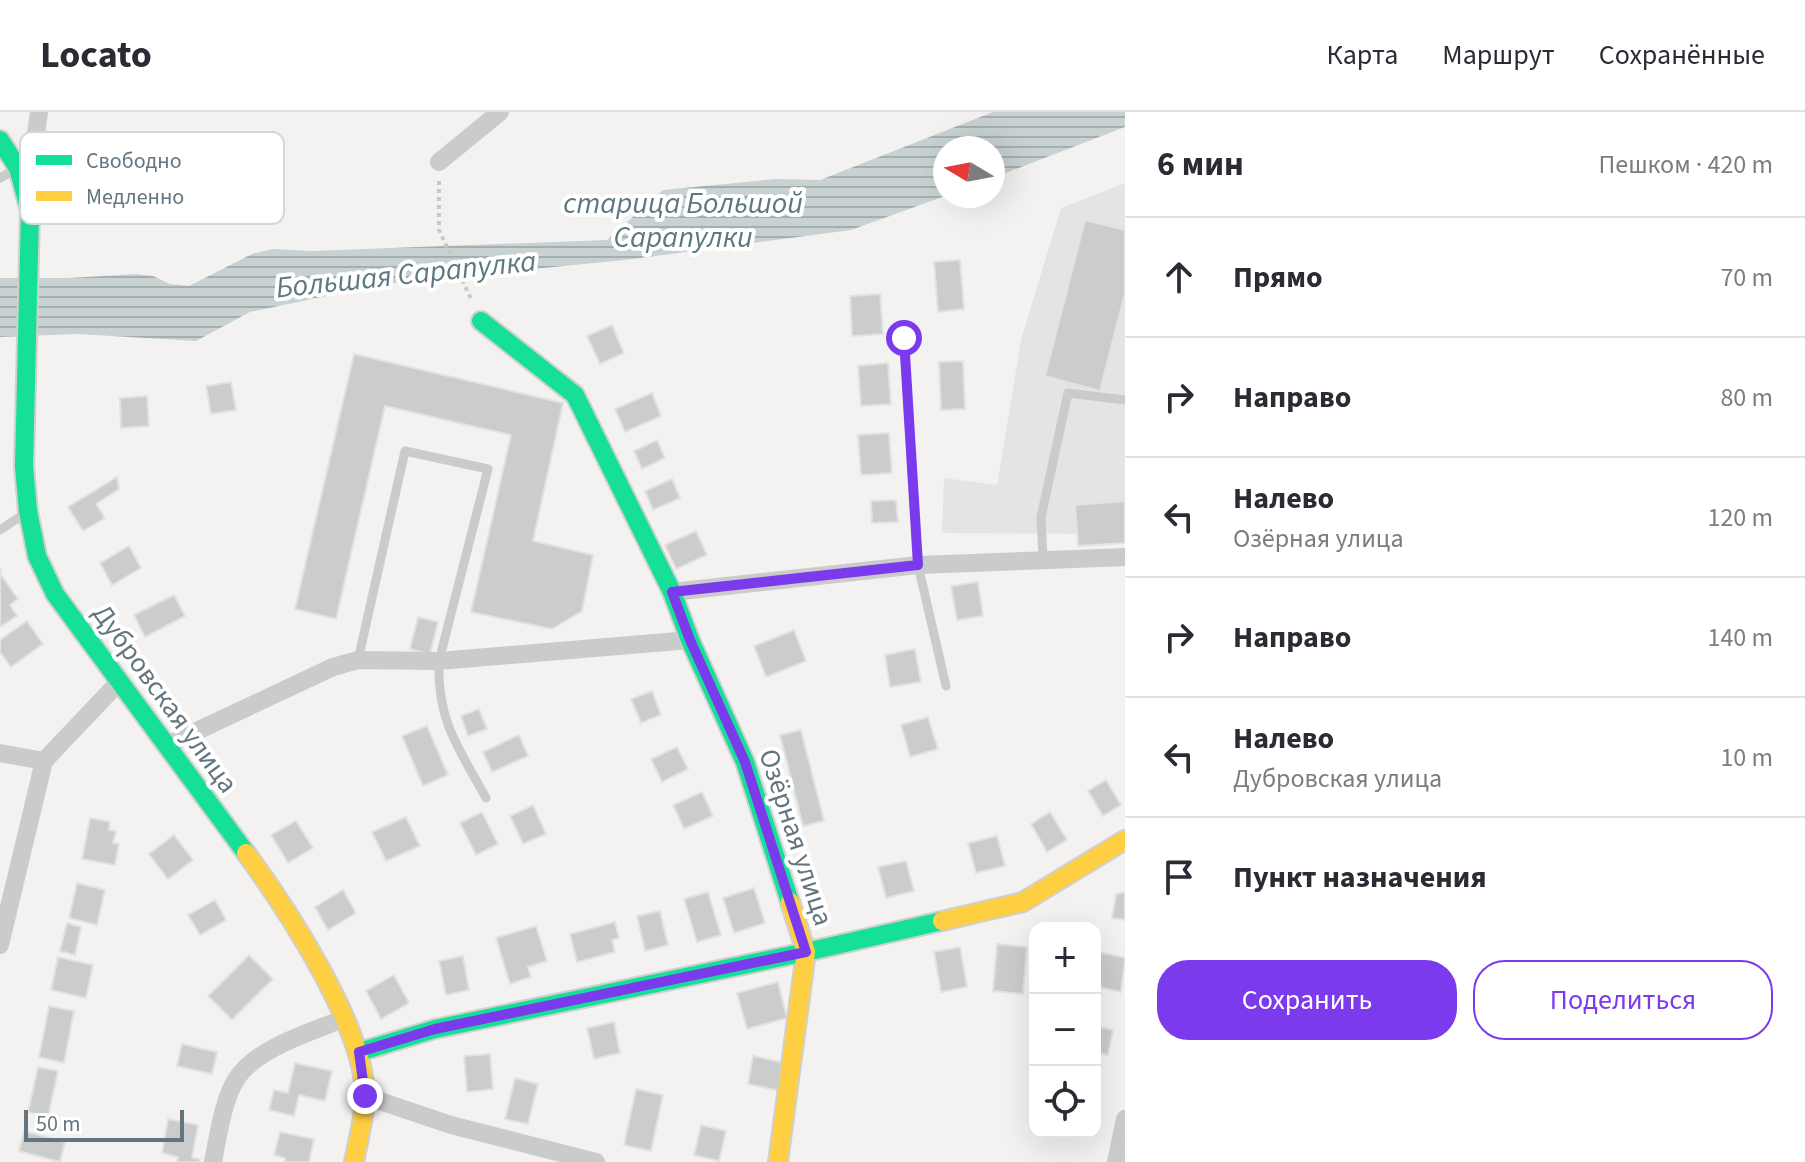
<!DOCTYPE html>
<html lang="ru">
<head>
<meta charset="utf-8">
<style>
	:root { --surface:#fff; --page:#f7f7f7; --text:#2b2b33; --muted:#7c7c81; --line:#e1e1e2; --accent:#7c3aed }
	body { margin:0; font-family:"Source Sans 3",sans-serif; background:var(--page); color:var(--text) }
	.controls { position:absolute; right:24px; bottom:24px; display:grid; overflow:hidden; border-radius:16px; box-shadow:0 8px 32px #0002 }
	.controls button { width:72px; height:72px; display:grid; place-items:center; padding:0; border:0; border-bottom:2px solid var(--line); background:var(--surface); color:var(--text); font:40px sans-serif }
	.compass { position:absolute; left:933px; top:24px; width:72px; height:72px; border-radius:50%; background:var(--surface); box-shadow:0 8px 32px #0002; rotate:280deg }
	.scale { position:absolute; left:24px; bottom:20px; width:160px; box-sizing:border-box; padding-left:8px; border:4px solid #637680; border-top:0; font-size:22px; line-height:28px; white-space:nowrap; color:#637680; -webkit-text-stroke:6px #fff; paint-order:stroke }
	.stop { position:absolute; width:24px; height:24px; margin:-18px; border:6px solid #7c3aed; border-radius:50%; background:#fff }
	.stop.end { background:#7c3aed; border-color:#fff; box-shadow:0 2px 8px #0008 }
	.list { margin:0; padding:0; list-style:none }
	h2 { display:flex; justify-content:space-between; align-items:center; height:104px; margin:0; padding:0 32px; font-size:34px }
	h2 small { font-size:26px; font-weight:400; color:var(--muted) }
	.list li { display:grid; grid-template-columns:52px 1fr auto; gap:24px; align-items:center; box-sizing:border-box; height:120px; padding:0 32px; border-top:2px solid var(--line) }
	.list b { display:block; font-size:30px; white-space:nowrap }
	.list p { margin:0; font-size:26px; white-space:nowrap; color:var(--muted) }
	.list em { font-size:26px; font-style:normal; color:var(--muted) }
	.actions { display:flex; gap:16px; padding:24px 32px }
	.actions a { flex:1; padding:18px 0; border:2px solid var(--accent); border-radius:32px; text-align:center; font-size:28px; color:var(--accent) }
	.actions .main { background:var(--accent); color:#fff }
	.icon { flex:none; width:44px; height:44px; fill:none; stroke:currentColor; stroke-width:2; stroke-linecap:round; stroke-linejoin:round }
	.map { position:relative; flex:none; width:1125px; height:1050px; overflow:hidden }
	header { display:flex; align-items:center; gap:48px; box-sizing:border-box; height:112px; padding:0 40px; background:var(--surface); border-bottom:2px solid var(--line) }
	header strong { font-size:38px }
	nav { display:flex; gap:44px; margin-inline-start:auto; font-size:28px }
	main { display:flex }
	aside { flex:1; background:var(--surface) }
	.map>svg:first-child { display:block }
	.built { fill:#e3e4e3 }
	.water { fill:url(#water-rules) }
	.building { fill:#cbcccc; stroke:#e2e2e0; stroke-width:2 }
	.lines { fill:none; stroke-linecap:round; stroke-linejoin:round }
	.fast-casing { stroke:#cfd0d0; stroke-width:22 }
	.slow-casing { stroke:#cfd0d0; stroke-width:22 }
	.path { stroke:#c8c8c8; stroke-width:4; stroke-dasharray:4 4; stroke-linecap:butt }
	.lane { stroke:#cacbcb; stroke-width:9 }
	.street { stroke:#cacbcb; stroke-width:18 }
	.fast { stroke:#16e098; stroke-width:18 }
	.slow { stroke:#ffcf43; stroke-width:18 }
	.route { stroke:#7c3aed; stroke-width:10 }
	.labels { text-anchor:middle; stroke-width:8; stroke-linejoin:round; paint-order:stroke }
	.street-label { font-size:28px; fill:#637680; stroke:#fff }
	.water-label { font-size:30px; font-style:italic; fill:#5e787f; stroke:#fff }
	.key { fill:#fff; stroke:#d0d6d9; stroke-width:2 }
	.key-label { font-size:22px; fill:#637680 }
</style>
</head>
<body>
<header>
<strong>Locato</strong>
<nav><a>Карта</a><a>Маршрут</a><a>Сохранённые</a></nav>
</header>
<main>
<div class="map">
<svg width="1125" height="1050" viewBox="0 0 1125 1050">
	<defs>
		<pattern id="water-rules" width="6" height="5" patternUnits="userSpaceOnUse" patternTransform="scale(2)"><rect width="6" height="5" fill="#c8d2d3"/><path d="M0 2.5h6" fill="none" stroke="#a6afb0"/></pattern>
	</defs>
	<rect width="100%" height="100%" fill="#f3f2f0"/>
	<polygon class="built" points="1125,71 1125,422 942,421 944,366 997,373 1021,228 1061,96"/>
	<polygon class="water" points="993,0 1125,0 1125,15 993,66 993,36 945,36 945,84 851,118 625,148 383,172 250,200 196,229 78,222 0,225 0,166 69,166 136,162 153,164 170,172 189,174 252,142 273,137 312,139 607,128 663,78 776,67 820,68"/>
	<g class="building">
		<polygon points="1085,108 1125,118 1125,181 1100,279 1045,264"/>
		<polygon points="960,148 964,197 938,200 934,150"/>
		<polygon points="880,182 883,222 852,224 850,184"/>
		<polygon points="612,213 624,241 600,252 587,224"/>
		<polygon points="354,242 563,291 533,429 593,443 582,499 552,517 471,500 511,323 385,294 336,507 295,497"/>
		<polygon points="963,249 965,297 941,298 939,250"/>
		<polygon points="888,251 891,292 861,294 858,254"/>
		<polygon points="231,270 236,298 211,302 206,274"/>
		<polygon points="652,281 661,304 625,320 615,297"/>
		<polygon points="147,284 149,314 121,316 120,286"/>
		<polygon points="889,321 892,361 861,363 858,323"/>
		<polygon points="657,328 665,346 642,357 634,339"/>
		<polygon points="117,365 119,377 96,392 105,406 83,419 68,395"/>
		<polygon points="672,367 680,386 653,398 645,379"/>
		<polygon points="896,388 898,410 872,411 871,389"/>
		<polygon points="1125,389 1125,431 1078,434 1075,393"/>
		<polygon points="696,419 707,443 676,457 665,433"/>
		<polygon points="129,434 141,456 112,473 100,451"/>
		<polygon points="0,455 1,463 18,487 10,493 17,504 0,515"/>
		<polygon points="978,470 983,504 957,508 951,474"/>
		<polygon points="174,483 185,504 145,525 134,503"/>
		<polygon points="418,505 438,510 430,542 410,537"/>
		<polygon points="27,509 43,532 11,555 0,540 0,528"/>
		<polygon points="794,518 806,549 766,565 754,534"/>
		<polygon points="915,537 921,570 890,575 885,543"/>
		<polygon points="652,579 661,603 641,611 631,587"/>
		<polygon points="479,597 487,617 468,624 461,604"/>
		<polygon points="928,605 938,637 910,645 901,613"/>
		<polygon points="427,614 448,663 423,674 402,624"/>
		<polygon points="801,618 824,709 803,714 780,623"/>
		<polygon points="519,623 528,644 492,660 483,640"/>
		<polygon points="677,635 688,657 662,670 651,647"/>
		<polygon points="1106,668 1121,693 1103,704 1088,679"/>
		<polygon points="702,680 713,704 684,717 673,693"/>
		<polygon points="533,693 546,722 523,732 510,704"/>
		<polygon points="482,700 498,732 476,743 460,711"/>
		<polygon points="1050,700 1067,728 1047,740 1031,712"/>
		<polygon points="406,705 420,734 386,749 372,720"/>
		<polygon points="90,706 110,710 109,718 116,719 113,731 119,732 115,753 82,747"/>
		<polygon points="296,709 313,736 288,751 271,723"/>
		<polygon points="174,723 193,748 168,767 149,742"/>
		<polygon points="997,724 1005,754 976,761 968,731"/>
		<polygon points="906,749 914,779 886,786 878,755"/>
		<polygon points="77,771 105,778 97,813 69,806"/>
		<polygon points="754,776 765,811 734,821 723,786"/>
		<polygon points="343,778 356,801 328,818 315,795"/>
		<polygon points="708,780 721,823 697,830 684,787"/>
		<polygon points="1125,780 1125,808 1112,806 1116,782"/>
		<polygon points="215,788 226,808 200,823 188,803"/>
		<polygon points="660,799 668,833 645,839 637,804"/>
		<polygon points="615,810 619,826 612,828 615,840 577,850 570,822"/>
		<polygon points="67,811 81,815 75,843 60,839"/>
		<polygon points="536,814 547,849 528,855 531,865 510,872 496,826"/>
		<polygon points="997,832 1027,835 1023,882 993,879"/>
		<polygon points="960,835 967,875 941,880 934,840"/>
		<polygon points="1095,839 1125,846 1121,880 1095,874"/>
		<polygon points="249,843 273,867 232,908 208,884"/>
		<polygon points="463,844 469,878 446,883 439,849"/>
		<polygon points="58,845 93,853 86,886 51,878"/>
		<polygon points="394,863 409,891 381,907 366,879"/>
		<polygon points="778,870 787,906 747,917 737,881"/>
		<polygon points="49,894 74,899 64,951 39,945"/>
		<polygon points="614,910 620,941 594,947 587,916"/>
		<polygon points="1095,914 1113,918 1108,943 1095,940"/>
		<polygon points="182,932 217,940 212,962 177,954"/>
		<polygon points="490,942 493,977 467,980 464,944"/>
		<polygon points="753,944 786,951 781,979 748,972"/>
		<polygon points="295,951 332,959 325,989 299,983 294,1004 269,998 274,978 288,981"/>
		<polygon points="38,955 58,959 48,1005 28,1000"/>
		<polygon points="515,966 538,972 528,1012 505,1007"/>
		<polygon points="636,977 663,983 651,1039 624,1033"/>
		<polygon points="168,1007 198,1013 192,1046 200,1047 199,1050 177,1050 178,1045 162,1041"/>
		<polygon points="701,1013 726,1019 719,1049 694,1043"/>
		<polygon points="24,1019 65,1030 60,1050 19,1039"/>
		<polygon points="280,1020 314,1027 309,1050 285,1050 285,1046 274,1043"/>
	</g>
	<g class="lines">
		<g class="fast-casing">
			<g id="fast">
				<polyline points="0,28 18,56 30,99 24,354 28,399 37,444 55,482 246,741"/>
				<polyline points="481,209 575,283 672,480 690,528 745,650 790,790"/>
				<polyline points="359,940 435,917 806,840 942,809"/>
			</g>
		</g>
		<g class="slow-casing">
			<g id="slow">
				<path d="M246,741C287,797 364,914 365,983C365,1004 358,1029 354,1050"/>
				<polyline points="942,809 1023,790 1125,728"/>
				<polyline points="778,1050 806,840 790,790"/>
			</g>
		</g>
		<polyline class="path" points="439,69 439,118 472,189"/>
		<g class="lane">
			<polyline points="0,66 18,56"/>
			<polyline points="904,226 918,453 946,574"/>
			<polyline points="0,418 27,400"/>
			<polyline points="1043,447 1041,405 1068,281 1125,288"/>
			<path d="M358,548L405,339L488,357L439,549C437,609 458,635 486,686"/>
		</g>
		<g class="street">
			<polyline points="439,50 500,0"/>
			<polyline points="31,84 32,52 39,0"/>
			<polyline points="672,480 918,453 1125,445"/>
			<polyline points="165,634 333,555 358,548 439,549 690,528"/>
			<polyline points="0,641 44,649"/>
			<polyline points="0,833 44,649 118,571"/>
			<polyline points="365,984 451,1013 596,1050"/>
			<path d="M213,1050C218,1025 223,987 237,966C258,935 312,920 345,906"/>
			<polyline points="1116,1050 1125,1007"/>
		</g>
		<use href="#fast" class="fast"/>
		<use href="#slow" class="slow"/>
	</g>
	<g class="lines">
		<polyline class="route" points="365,984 359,940 435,917 806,840 745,650 690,528 672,480 918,453 904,226"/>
	</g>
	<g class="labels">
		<g class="street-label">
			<text transform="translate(166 586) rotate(54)" y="10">Дубровская улица</text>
			<text transform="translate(797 725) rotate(72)" y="10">Озёрная улица</text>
		</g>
		<g class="water-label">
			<text x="683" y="101">старица Большой<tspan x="683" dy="34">Сарапулки</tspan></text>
			<text transform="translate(406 162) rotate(-6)" y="10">Большая Сарапулка</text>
		</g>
	</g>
	<rect x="20" y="20" width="264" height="92" rx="12" class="key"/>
	<rect x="36" y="43" width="36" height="10" fill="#16e098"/>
	<rect x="36" y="79" width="36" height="10" fill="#ffcf43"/>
	<g class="key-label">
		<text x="86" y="56">Свободно</text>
		<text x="86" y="92">Медленно</text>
	</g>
</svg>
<div class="controls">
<button>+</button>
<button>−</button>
<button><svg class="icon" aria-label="locate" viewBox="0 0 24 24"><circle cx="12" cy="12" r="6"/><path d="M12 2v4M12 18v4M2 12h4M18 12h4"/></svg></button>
</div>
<svg class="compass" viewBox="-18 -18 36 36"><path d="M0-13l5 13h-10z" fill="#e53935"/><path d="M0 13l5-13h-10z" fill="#7c7c81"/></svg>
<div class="scale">50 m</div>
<div class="stop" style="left:904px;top:226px"></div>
<div class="stop end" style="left:365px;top:984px"></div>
</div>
<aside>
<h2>6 мин<small>Пешком · 420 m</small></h2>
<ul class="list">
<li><svg class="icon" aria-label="ahead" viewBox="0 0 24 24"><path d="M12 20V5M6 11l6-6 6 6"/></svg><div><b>Прямо</b></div><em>70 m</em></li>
<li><svg class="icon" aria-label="right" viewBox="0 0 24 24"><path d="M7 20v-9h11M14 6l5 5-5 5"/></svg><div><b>Направо</b></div><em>80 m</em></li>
<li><svg class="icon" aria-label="left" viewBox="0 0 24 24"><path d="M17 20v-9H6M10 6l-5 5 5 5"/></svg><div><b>Налево</b><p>Озёрная улица</p></div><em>120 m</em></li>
<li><svg class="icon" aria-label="right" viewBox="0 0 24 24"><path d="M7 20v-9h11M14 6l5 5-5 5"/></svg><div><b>Направо</b></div><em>140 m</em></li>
<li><svg class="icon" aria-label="left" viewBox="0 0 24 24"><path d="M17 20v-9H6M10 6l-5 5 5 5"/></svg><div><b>Налево</b><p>Дубровская улица</p></div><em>10 m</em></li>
<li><svg class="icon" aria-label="arrive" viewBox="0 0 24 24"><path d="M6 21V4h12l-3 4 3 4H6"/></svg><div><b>Пункт назначения</b></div></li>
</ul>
<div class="actions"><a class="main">Сохранить</a><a>Поделиться</a></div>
</aside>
</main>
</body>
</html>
